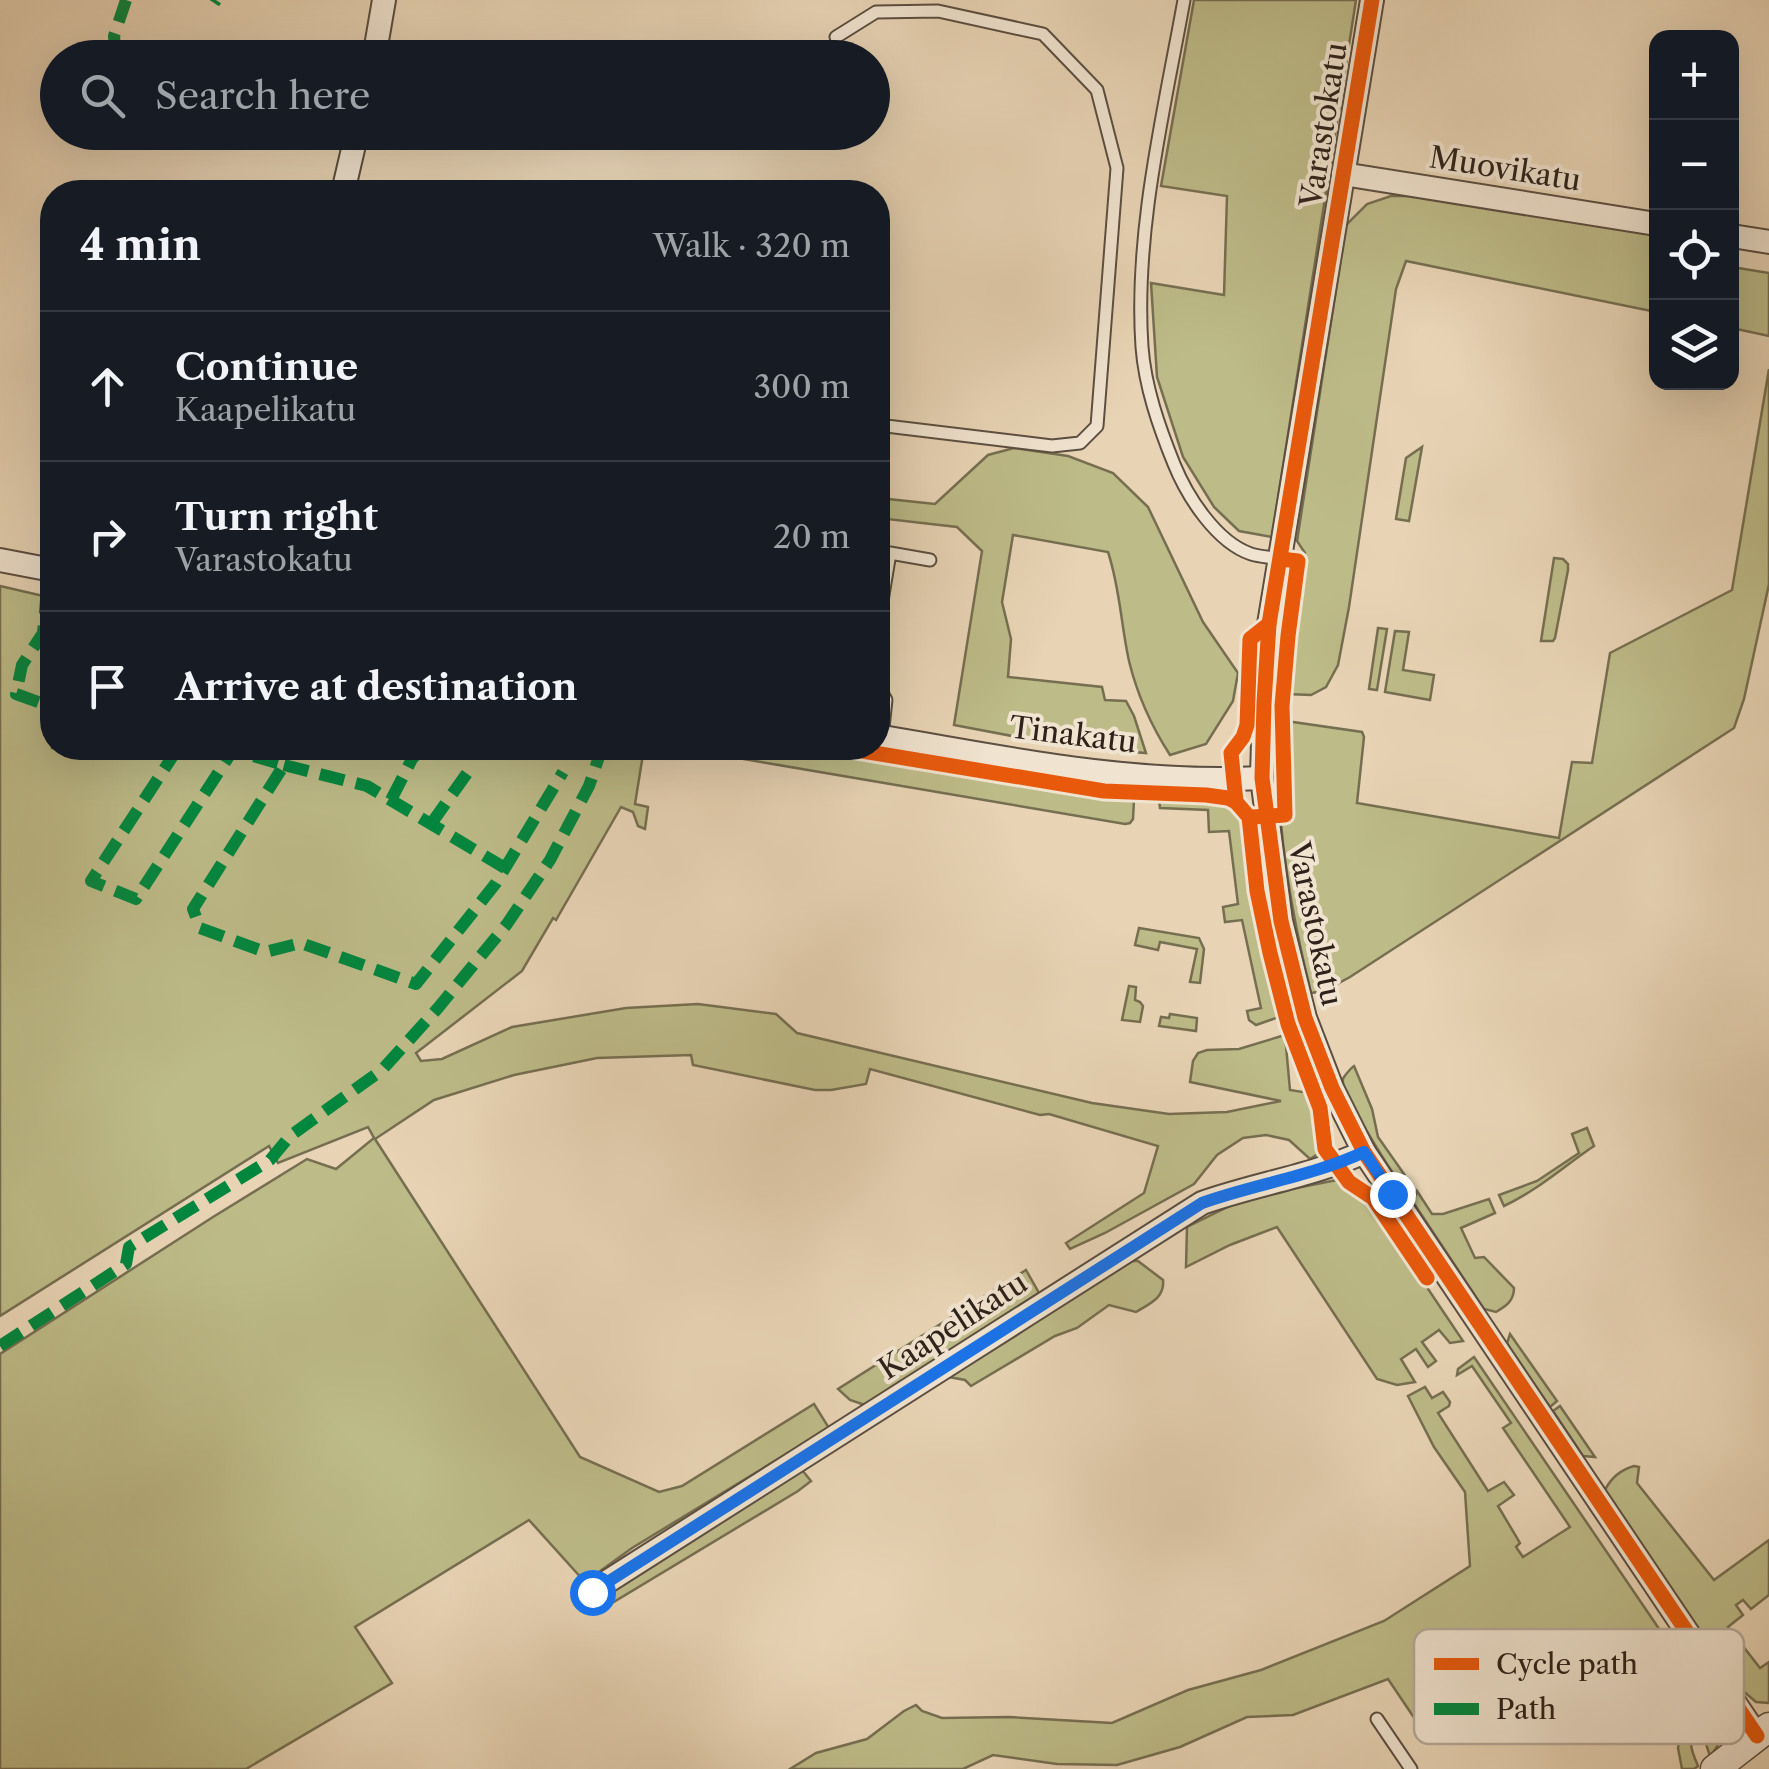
<!DOCTYPE html>
<html lang="en">
<head>
<meta charset="utf-8">
<style>
	:root { --surface:#171b24; --page:#20242c; --text:#f1f3f6; --muted:#9ea1a6; --line:#363941 }
	body { margin:0; font-family:"Libre Caslon Text",serif; background:var(--page); color:var(--text) }
	.controls { position:absolute; right:30px; top:30px; display:grid; overflow:hidden; border-radius:20px; box-shadow:0 10px 40px #0002 }
	.controls button { width:90px; height:90px; display:grid; place-items:center; padding:0; border:0; border-bottom:2px solid var(--line); background:var(--surface); color:var(--text); font:50px sans-serif }
	.stop { position:absolute; width:30px; height:30px; margin:-22px; border:8px solid #1a73e8; border-radius:50%; background:#fff }
	.stop.end { background:#1a73e8; border-color:#fff; box-shadow:0 2px 10px #0008 }
	.list { margin:0; padding:0; list-style:none }
	h2 { display:flex; justify-content:space-between; align-items:center; height:130px; margin:0; padding:0 40px; font-size:42px }
	h2 small { font-size:32px; font-weight:400; color:var(--muted) }
	.list li { display:grid; grid-template-columns:65px 1fr auto; gap:30px; align-items:center; box-sizing:border-box; height:150px; padding:0 40px; border-top:2px solid var(--line) }
	.list b { display:block; font-size:38px; white-space:nowrap }
	.list p { margin:0; font-size:32px; white-space:nowrap; color:var(--muted) }
	.list em { font-size:32px; font-style:normal; color:var(--muted) }
	.icon { flex:none; width:55px; height:55px; fill:none; stroke:currentColor; stroke-width:2; stroke-linecap:round; stroke-linejoin:round }
	.map { position:relative; flex:none; width:1769px; height:1769px; overflow:hidden }
	.search { position:absolute; background:var(--surface); box-shadow:0 10px 40px #0002; left:40px; top:40px; width:850px; height:110px; display:flex; align-items:center; gap:25px; box-sizing:border-box; padding:0 35px; border-radius:55px; color:var(--muted); font-size:38px }
	.panel { position:absolute; background:var(--surface); box-shadow:0 10px 40px #0002; left:40px; top:180px; width:850px; height:580px; border-radius:40px }
	.map>svg:first-child { display:block }
	.green { fill:#bdbb88; stroke:#766e51; stroke-width:2.5 }
	.lines { fill:none; stroke-linecap:round; stroke-linejoin:round }
	.service-casing { stroke:#5c4e41; stroke-width:15 }
	.minor-casing { stroke:#5c4e41; stroke-width:26 }
	.tertiary-casing { stroke:#5c4e41; stroke-width:31 }
	.service { stroke:#f0e3cf; stroke-width:11 }
	.minor { stroke:#f0e3cf; stroke-width:22 }
	.tertiary { stroke:#f0e3cf; stroke-width:28 }
	.quiet { stroke:#00873e; stroke-width:12; stroke-dasharray:25 12; stroke-linecap:butt }
	.cycleway-casing { stroke:#f0e3cf; stroke-width:21 }
	.cycleway { stroke:#e8590c; stroke-width:15 }
	.route { stroke:#1a73e8; stroke-width:12 }
	.labels { text-anchor:middle; stroke-width:8; stroke-linejoin:round; paint-order:stroke }
	.street-label { font-size:30px; fill:#2e221a; stroke:#f0e3cf }
	.key { fill:#f0e3cf; stroke:#b6a999; stroke-width:2.5 }
	.key-label { font-size:28px; fill:#2e221a }
</style>
</head>
<body>
<div class="map">
<svg width="1769" height="1769" viewBox="0 0 1769 1769">
	<rect width="100%" height="100%" fill="#e8d4b5"/>
	<filter id="stains"><feTurbulence type="fractalNoise" baseFrequency=".002" numOctaves="4"/><feColorMatrix values="0 0 0 0 .2 0 0 0 0 .09 0 0 0 0 .02 0 0 0 .5 -.17"/></filter>
	<radialGradient id="worn" r=".72"><stop offset=".6" stop-color="#630" stop-opacity="0"/><stop offset="1" stop-color="#630" stop-opacity=".3"/></radialGradient>
	<g class="green">
		<polygon points="1194,0 1356,0 1272,537 1239,531 1214,507 1183,457 1157,377 1151,283 1224,295 1227,196 1161,186"/>
		<polygon points="1391,196 1417,196 1656,235 1656,312 1406,261 1396,289 1349,607 1338,665 1326,687 1311,695 1287,694 1305,553 1297,541 1346,225 1367,204"/>
		<polygon points="1732,267 1769,273 1769,336 1732,328"/>
		<path d="M1769,369V584L1744,699L1734,728L1350,977L1324,991L1311,993C1297,936 1286,880 1281,823L1291,821L1286,721L1362,732L1364,737L1357,803L1559,838L1572,762L1592,763L1610,653L1732,590Z"/>
		<polygon points="1422,447 1409,521 1396,519 1406,458"/>
		<path d="M1014,448L1068,456L1113,473L1148,507L1203,622L1238,673L1233,701L1206,744L1170,755C1152,727 1137,694 1129,661C1121,625 1120,588 1108,552L1013,535L1002,602L1011,639L1008,677L1102,687L1105,700L1126,701L1134,716L1146,753L1070,747L954,725L982,551L957,527L878,518V498L935,504L988,455Z"/>
		<polygon points="1554,558 1563,559 1568,564 1568,570 1555,638 1553,641 1541,641"/>
		<polygon points="0,586 52,598 52,748 644,748 635,804 648,807 645,829 638,826 633,812 621,807 556,920 553,918 522,971 416,1053 421,1061 442,1059 512,1027 626,1008 698,1004 776,1014 797,1033 1092,1103 1169,1114 1227,1112 1281,1101 1190,1082 1193,1061 1198,1053 1207,1050 1239,1049 1285,1035 1290,1090 1309,1093 1315,1113 1321,1152 1310,1159 1289,1140 1266,1135 1243,1138 1217,1155 1194,1184 1105,1233 1070,1249 1066,1243 1144,1193 1158,1146 1049,1114 1040,1115 870,1069 866,1084 831,1090 815,1090 693,1065 691,1055 597,1058 514,1075 434,1100 375,1139 580,1457 659,1492 682,1486 814,1404 829,1428 632,1548 585,1582 529,1520 355,1627 392,1683 246,1769 0,1769 0,1354 213,1217 307,1159 336,1169 374,1138 368,1127 278,1163 269,1146 0,1316"/>
		<polygon points="1378,628 1387,629 1377,690 1369,689"/>
		<polygon points="1395,631 1409,632 1403,670 1434,675 1430,700 1385,692"/>
		<polygon points="679,748 814,748 1080,794 1134,800 1133,819 1130,823 1125,824"/>
		<path d="M1159,800C1187,801 1226,794 1243,821L1253,899L1265,957L1280,1011L1276,1018L1256,1025L1249,1020L1247,1011L1261,1008L1242,920L1225,922L1223,907L1238,904L1229,831L1209,832L1208,810L1160,808Z"/>
		<polygon points="1139,928 1199,938 1204,949 1200,983 1190,982 1197,949 1160,942 1158,950 1135,945"/>
		<polygon points="1129,986 1136,987 1135,1000 1140,1002 1143,1006 1140,1022 1122,1020"/>
		<polygon points="1170,1014 1197,1018 1196,1031 1159,1026 1161,1017 1169,1018"/>
		<path d="M1354,1066L1372,1109L1378,1137L1404,1174L1394,1175C1385,1161 1340,1091 1343,1079C1344,1076 1352,1067 1354,1066Z"/>
		<path d="M1587,1128L1594,1146C1564,1166 1538,1190 1504,1206L1499,1195L1537,1181L1579,1153L1572,1134Z"/>
		<polygon points="1337,1180 1344,1189 1369,1201 1463,1341 1450,1343 1439,1330 1422,1342 1436,1361 1428,1367 1416,1349 1401,1359 1415,1382 1397,1385 1377,1379 1277,1227 1230,1245 1186,1267 1187,1227 1246,1198"/>
		<path d="M1417,1191L1432,1214H1443L1489,1199L1495,1213L1461,1228L1475,1258L1484,1257L1514,1288C1514,1301 1506,1306 1496,1312L1484,1309L1413,1202Z"/>
		<path d="M1127,1261H1138L1163,1280C1165,1298 1149,1304 1136,1312L1109,1305L1077,1328L1055,1336L971,1386L965,1380L949,1377L1017,1335L1113,1267Z"/>
		<polygon points="1026,1270 1039,1293 865,1405 850,1400 838,1389"/>
		<polygon points="1510,1334 1557,1401 1550,1407 1510,1348 1507,1343"/>
		<path d="M1474,1357L1698,1686C1701,1697 1706,1708 1703,1720C1695,1746 1684,1734 1698,1766L1694,1769H1682L1678,1748L1680,1737C1718,1716 1690,1683 1672,1658L1645,1666L1617,1638L1593,1632L1544,1650L1423,1731L1388,1679L1293,1715L1247,1717L1180,1747L1117,1765L1057,1764L993,1755L963,1769H790L816,1753L867,1739L904,1711L916,1705L922,1711L942,1718L1009,1717L1112,1723L1188,1690L1261,1670L1384,1621L1470,1566L1465,1492L1434,1447L1408,1396L1425,1387L1432,1398L1443,1392L1450,1402L1449,1406L1438,1413L1488,1491L1504,1482L1514,1495L1498,1506L1520,1543L1516,1547L1523,1557L1570,1527L1503,1428L1511,1423L1472,1366L1457,1375L1458,1369Z"/>
		<polygon points="1560,1406 1595,1457 1583,1456 1553,1411"/>
		<path d="M1634,1466L1639,1467L1637,1483L1714,1580L1769,1540V1595L1751,1609L1743,1600L1736,1605L1743,1615L1728,1627L1760,1668L1769,1662V1703L1756,1702L1735,1684L1605,1490C1611,1478 1620,1470 1634,1466Z"/>
		<polygon points="802,1470 811,1481 798,1491 597,1612 590,1602 647,1570"/>
		<path d="M1712,1691C1727,1713 1729,1735 1710,1756L1706,1744C1713,1725 1716,1711 1712,1691Z"/>
	</g>
	<g class="lines">
		<g class="service-casing">
			<g id="service">
				<path d="M1184,0C1164,111 1134,233 1142,347C1145,387 1159,427 1174,464C1187,496 1216,542 1251,554C1260,557 1272,557 1281,559"/>
				<polyline points="836,37 876,12 938,11 1043,34 1097,90 1117,168 1097,426 1080,443 1052,446 878,425"/>
				<polyline points="878,625 890,553 930,560"/>
				<polyline points="878,686 886,700 882,737"/>
				<polyline points="1377,1719 1411,1769"/>
			</g>
		</g>
		<g class="minor-casing">
			<g id="minor">
				<polyline points="1372,0 1269,624 1264,703 1262,778 1281,921 1305,1018 1332,1088 1364,1152 1757,1736"/>
				<polyline points="374,58 384,0"/>
				<polyline points="1343,174 1656,224"/>
				<polyline points="343,192 357,132"/>
				<polyline points="1732,236 1769,242"/>
				<polyline points="0,560 52,570"/>
				<path d="M878,736C1004,758 1134,785 1262,778"/>
				<path d="M591,1592L1202,1203C1255,1184 1313,1176 1364,1152"/>
			</g>
		</g>
		<g class="tertiary-casing">
			<polyline id="tertiary" points="1715,1769 1769,1727"/>
		</g>
		<use href="#service" class="service"/>
		<use href="#minor" class="minor"/>
		<use href="#tertiary" class="tertiary"/>
		<g class="quiet">
			<polyline points="214,3 216,0"/>
			<polyline points="116,58 114,36 126,0"/>
			<polyline points="336,132 355,140"/>
			<polyline points="47,589 43,633 22,665 16,694 52,707"/>
			<polyline points="178,748 91,881 136,899 233,750 284,765 193,909 200,928 265,952 301,943 416,984 496,883 563,772"/>
			<polyline points="284,765 367,786 505,868"/>
			<polyline points="391,800 412,759 422,748"/>
			<polyline points="431,824 470,769"/>
			<polyline points="0,1346 126,1264 129,1247 270,1160 290,1136 382,1070 438,1008 507,924 550,860 589,786 602,748"/>
		</g>
		<g class="cycleway-casing">
			<g id="cycleway">
				<polyline points="1372,0 1269,624 1264,703 1262,778 1281,921 1305,1018 1332,1088 1364,1152 1757,1736"/>
				<polyline points="1269,624 1250,639 1247,725 1243,737 1231,753 1236,802 1249,817 1257,891 1270,953 1288,1024 1320,1108 1325,1149 1349,1182 1373,1198 1427,1278"/>
				<polyline points="844,748 1104,791 1206,795 1228,798 1236,802"/>
				<polyline points="1253,817 1285,815 1282,706 1288,636 1298,561 1281,559"/>
			</g>
		</g>
		<use href="#cycleway" class="cycleway"/>
	</g>
	<g class="lines">
		<path class="route" d="M592,1592L1202,1203C1255,1184 1313,1176 1364,1152L1392,1194"/>
	</g>
	<g class="labels">
		<g class="street-label">
			<text transform="translate(1324 125) rotate(-81)" y="10">Varastokatu</text>
			<text transform="translate(1505 169) rotate(9)" y="10">Muovikatu</text>
			<text transform="translate(1073 735) rotate(7)" y="10">Tinakatu</text>
			<text transform="translate(1315 924) rotate(78)" y="10">Varastokatu</text>
			<text transform="translate(953 1326) rotate(-33)" y="10">Kaapelikatu</text>
		</g>
	</g>
	<rect x="1414" y="1629" width="330" height="115" rx="15" class="key"/>
	<rect x="1434" y="1658" width="45" height="12" fill="#e8590c"/>
	<rect x="1434" y="1703" width="45" height="12" fill="#00873e"/>
	<g class="key-label">
		<text x="1496" y="1674">Cycle path</text>
		<text x="1496" y="1719">Path</text>
	</g>
	<rect width="100%" height="100%" filter="url(#stains)"/>
	<rect width="100%" height="100%" fill="url(#worn)"/>
</svg>
<div class="controls">
<button>+</button>
<button>−</button>
<button><svg class="icon" aria-label="locate" viewBox="0 0 24 24"><circle cx="12" cy="12" r="6"/><path d="M12 2v4M12 18v4M2 12h4M18 12h4"/></svg></button>
<button><svg class="icon" aria-label="layers" viewBox="0 0 24 24"><path d="M12 4l9 5-9 5-9-5zM3 14l9 5 9-5"/></svg></button>
</div>
<div class="stop" style="left:592px;top:1592px"></div>
<div class="stop end" style="left:1392px;top:1194px"></div>
<div class="search"><svg class="icon" aria-label="search" viewBox="0 0 24 24"><circle cx="10" cy="10" r="6"/><path d="M15 15l6 6"/></svg>Search here</div>
<section class="panel">
<h2>4 min<small>Walk · 320 m</small></h2>
<ul class="list">
<li><svg class="icon" aria-label="ahead" viewBox="0 0 24 24"><path d="M12 20V5M6 11l6-6 6 6"/></svg><div><b>Continue</b><p>Kaapelikatu</p></div><em>300 m</em></li>
<li><svg class="icon" aria-label="right" viewBox="0 0 24 24"><path d="M7 20v-9h11M14 6l5 5-5 5"/></svg><div><b>Turn right</b><p>Varastokatu</p></div><em>20 m</em></li>
<li><svg class="icon" aria-label="arrive" viewBox="0 0 24 24"><path d="M6 21V4h12l-3 4 3 4H6"/></svg><div><b>Arrive at destination</b></div></li>
</ul>
</section>
</div>
</body>
</html>
